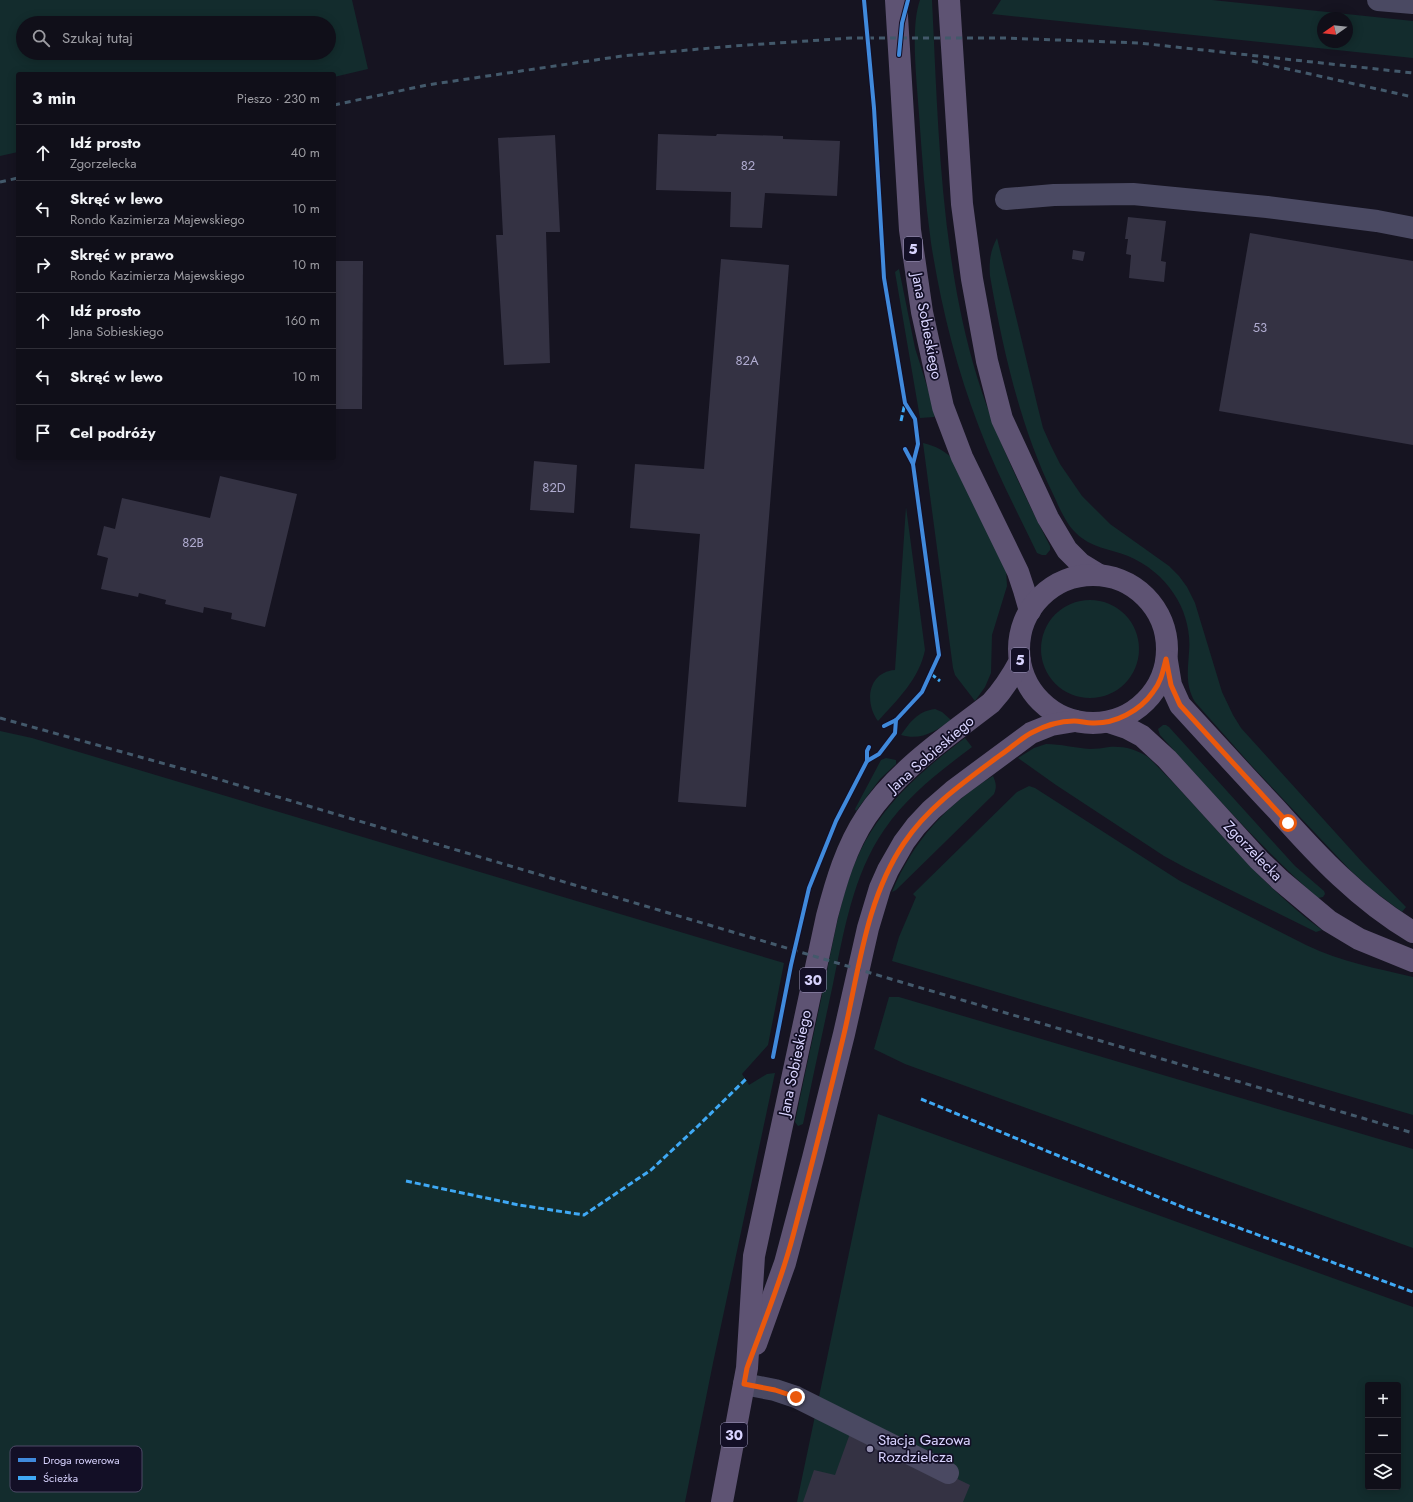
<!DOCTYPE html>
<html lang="pl">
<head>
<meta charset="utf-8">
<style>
	:root { --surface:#100f19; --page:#1e1d26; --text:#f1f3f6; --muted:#9c9ca2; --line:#302f38 }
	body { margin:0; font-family:Jost,sans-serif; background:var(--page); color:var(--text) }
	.controls { position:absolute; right:12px; bottom:12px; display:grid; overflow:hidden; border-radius:4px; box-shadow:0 2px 10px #0003 }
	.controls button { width:36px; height:36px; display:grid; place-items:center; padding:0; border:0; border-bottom:1px solid var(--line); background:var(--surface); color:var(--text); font:20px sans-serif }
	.compass { position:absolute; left:1317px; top:12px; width:36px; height:36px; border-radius:50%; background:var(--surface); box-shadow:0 2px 10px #0003; rotate:256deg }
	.stop { position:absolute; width:12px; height:12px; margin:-9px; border:3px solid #ea580c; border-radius:50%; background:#fff }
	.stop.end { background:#ea580c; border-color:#fff; box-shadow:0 1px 4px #0008 }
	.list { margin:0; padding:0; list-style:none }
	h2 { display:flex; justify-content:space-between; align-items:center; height:52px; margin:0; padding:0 16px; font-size:17px }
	h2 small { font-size:13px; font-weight:400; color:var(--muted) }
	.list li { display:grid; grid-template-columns:26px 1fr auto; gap:12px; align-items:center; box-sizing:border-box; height:56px; padding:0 16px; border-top:1px solid var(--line) }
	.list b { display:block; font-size:15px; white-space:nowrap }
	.list p { margin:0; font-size:13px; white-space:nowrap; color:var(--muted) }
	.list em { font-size:13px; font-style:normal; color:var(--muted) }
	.icon { flex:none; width:22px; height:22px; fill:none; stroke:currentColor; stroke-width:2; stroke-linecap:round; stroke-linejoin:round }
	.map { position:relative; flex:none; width:1413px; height:1502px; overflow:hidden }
	.search { position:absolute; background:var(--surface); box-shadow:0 2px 10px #0003; left:16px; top:16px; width:320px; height:44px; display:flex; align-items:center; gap:10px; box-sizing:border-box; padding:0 14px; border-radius:22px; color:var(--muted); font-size:15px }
	.panel { position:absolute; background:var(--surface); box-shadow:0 2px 10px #0003; left:16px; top:72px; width:320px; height:388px; border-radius:4px }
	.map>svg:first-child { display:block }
	.green { fill:#132c2d; fill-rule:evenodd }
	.building { fill:#343243 }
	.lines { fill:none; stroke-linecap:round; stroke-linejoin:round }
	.minor { stroke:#4a4962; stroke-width:22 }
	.major { stroke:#5e5373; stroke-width:22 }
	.rail { stroke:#43596b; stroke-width:3; stroke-dasharray:6 5; stroke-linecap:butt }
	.quiet { stroke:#3fa9f5; stroke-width:3; stroke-dasharray:6 3; stroke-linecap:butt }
	.cycleway-casing { stroke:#130f26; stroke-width:6 }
	.cycleway { stroke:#408adc; stroke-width:4 }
	.route { stroke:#ea580c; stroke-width:5 }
	.poi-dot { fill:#9591b1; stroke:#130f26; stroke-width:1.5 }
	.labels { text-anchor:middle; stroke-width:3.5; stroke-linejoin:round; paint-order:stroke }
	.number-label { font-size:13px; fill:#b0acd0 }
	.shield { fill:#130f26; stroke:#9e99be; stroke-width:1 }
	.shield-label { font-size:14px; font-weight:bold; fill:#d9d4ff }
	.street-label { font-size:15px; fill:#d9d4ff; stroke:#130f26 }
	.poi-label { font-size:15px; fill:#d9d4ff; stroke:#130f26; text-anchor:start }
	.key { fill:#130f26; stroke:#4e4a67; stroke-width:1 }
	.key-label { font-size:11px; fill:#d9d4ff }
</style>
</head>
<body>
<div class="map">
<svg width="1413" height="1502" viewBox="0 0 1413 1502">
	<rect width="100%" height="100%" fill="#161421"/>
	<g class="green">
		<path d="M0,0H352L368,69L334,77V74H18V152L0,156ZM23,23H329V53H23Z"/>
		<path d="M920,0H932C938,121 940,245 973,363C991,427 1020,487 1050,546V550L1046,555H1042L1037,553C1017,511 995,470 979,427C956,367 941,306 931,243C925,200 922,157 919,114C917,83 910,28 920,0Z"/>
		<path d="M1001,0H1212L1413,21V58L992,14ZM1323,18H1347V42H1323Z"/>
		<path d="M997,238L1038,408L1043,428L1051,446L1060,464L1082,496L1110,524L1169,566L1179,576L1187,587L1195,603L1222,692L1233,715L1241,728L1363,863L1406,907L1402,912L1370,888L1350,870L1251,765L1195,702C1185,685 1188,670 1189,652C1191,632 1185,610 1174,594C1163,577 1147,564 1128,556C1110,549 1091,548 1076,533C1066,524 1059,507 1053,494C1020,426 1003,350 990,276C989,262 990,251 997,238Z"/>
		<polygon points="899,269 915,348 936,415 934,417 920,418 895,272"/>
		<path d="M923,443C936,446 945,451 954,460L1006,569L1007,586L992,635L991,673L985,687L975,701L955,675L953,668Z"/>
		<path d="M906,507L925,650C919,679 898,699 878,721C864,702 868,672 895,670Z"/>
		<circle cx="1090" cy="649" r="49"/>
		<path d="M935,709L942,712L951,720C936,731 921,741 901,735C910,722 918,711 935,709Z"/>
		<path d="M1163,725H1166L1169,727L1295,866L1324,891L1325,894L1323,897L1318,898C1261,848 1211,791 1160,735L1158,729Z"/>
		<polygon points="0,731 32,738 784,963 768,1045 742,1074 749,1085 767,1074 775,1073 713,1363 685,1502 0,1502"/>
		<path d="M965,738L972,747C939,772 908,795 884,830C853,875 844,931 833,984C823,1030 813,1077 803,1124L798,1126L795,1122C805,1073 816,1024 826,976C837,924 845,868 876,824C900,789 932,763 965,738Z"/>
		<path d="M1046,744C1061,744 1075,748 1090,749C1096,749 1103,748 1109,747C1123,746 1136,749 1148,757C1207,814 1255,882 1322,930L1316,932L1186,868L1164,856L1056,785L1018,758L1034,748Z"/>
		<polygon points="886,758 896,760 896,764 880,779 856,811 855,809 881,760"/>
		<path d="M993,776C996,783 997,787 994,794L896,890L892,892C912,842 947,804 993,776Z"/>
		<path d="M1029,786L1035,788L1180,881L1306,945C1342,962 1375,968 1413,977V1115L892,961L899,937L916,897L913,894L1017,792Z"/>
		<polygon points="889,997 899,997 1413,1149 1413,1248 905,1064 874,1049"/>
		<path d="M878,1114L1413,1307V1502H797ZM1368,1385H1398V1487H1368Z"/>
	</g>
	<g class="building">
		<polygon points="658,134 716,136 717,134 783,136 783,139 840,141 837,196 765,193 762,228 730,227 731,192 656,190"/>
		<polygon points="555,135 560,232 546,232 550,363 504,365 496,235 503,235 498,138"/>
		<polygon points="1128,217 1166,221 1161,261 1166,262 1164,282 1129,278 1131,255 1126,254 1128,239 1125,239"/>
		<polygon points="1250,233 1413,261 1413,445 1219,411"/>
		<polygon points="1073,250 1085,252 1083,261 1072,259"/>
		<polygon points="721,259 789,265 746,807 678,802 700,534 630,528 635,464 704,469"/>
		<polygon points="334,261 363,261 362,409 334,409"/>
		<polygon points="534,461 577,465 574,513 530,510"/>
		<polygon points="220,476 297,494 265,627 231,619 232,613 204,607 203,613 165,604 166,600 139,593 138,597 101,589 108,558 97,555 104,526 115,529 122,498 210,518"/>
		<polygon points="852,1428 970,1485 963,1502 803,1502 814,1470 835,1475"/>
	</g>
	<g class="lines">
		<g class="minor">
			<polyline points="1378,0 1413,3"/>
			<polyline points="1006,199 1054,195 1133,194 1267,207 1377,221 1413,228"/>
			<polyline points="744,1384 775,1390 796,1397 948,1473"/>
		</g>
		<g class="major">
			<polyline points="896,0 910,230 922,312 943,407 962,457 1018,572 1024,590 1030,611"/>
			<polyline points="949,0 962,204 972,279 987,361 1002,419 1048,518 1067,550 1081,564 1099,575"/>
			<circle cx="1093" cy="649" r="74"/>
			<path d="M1167,661L1171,685L1180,705C1212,740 1244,775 1277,810C1318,856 1359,900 1413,932"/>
			<polyline points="1109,722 1127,728 1142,736 1167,759 1259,860 1280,880 1329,921 1359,939 1413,961"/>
			<polyline points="756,1344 785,1263 813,1158 844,1034 868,928 880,888 888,870 904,842 916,826 931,810 954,790 1031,733 1051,725 1075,721"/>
			<path d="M722,1502L747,1368L754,1256L827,916C836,882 846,847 866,817C897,770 947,737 991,703C1003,690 1012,676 1020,661"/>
		</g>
		<g class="rail">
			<polyline points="1252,61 1413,97"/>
			<polyline points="334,105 427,85 622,56 733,46 851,38 1004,38 1139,43 1413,73"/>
			<polyline points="0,182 18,178"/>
			<polyline points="0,718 194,772 901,982 1413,1133"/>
		</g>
		<g class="quiet">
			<polyline points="901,421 905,403"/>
			<polyline points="931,674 940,681"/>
			<polyline points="921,1099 1185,1208 1413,1292"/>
			<polyline points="406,1181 519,1205 584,1215 651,1170 698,1126 746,1079"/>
		</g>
		<g class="cycleway-casing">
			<g id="cycleway">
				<polyline points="864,0 874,108 884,278 905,403 915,419 918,444 913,464"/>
				<polyline points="899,55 902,23 908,0"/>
				<polyline points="884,726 896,720 922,692 939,655 913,464 905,449"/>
				<polyline points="867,761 879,754 895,733 896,720"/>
				<polyline points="773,1057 791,965 809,888 836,821 867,761 867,751 869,747"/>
			</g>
		</g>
		<use href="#cycleway" class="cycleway"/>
	</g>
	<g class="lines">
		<path class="route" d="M796,1397L775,1390L744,1384L747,1368C760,1333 774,1298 785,1263C792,1242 797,1220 803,1198C817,1144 831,1089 844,1034C859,970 866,899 904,843C928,807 964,782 999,756C1010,749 1020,739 1031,733C1044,726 1060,721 1074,721C1080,721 1086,723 1092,723C1115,724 1140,711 1153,692C1161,682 1163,671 1166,659L1171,685L1180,705L1288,823"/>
	</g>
	<circle class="poi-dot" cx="870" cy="1449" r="4"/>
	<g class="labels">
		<g class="number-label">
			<text x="748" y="170">82</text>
			<text x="1260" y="332">53</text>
			<text x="747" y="365">82A</text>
			<text x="554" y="492">82D</text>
			<text x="193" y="547">82B</text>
		</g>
		<g class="shield">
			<rect x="904" y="237" width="18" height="24" rx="3"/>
			<rect x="1011" y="648" width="18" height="24" rx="3"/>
			<rect x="800" y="968" width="26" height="24" rx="3"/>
			<rect x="721" y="1423" width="26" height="24" rx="3"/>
		</g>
		<g class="shield-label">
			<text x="913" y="254">5</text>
			<text x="1020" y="665">5</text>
			<text x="813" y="985">30</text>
			<text x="734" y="1440">30</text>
		</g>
		<g class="street-label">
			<text transform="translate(927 326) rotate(79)" y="5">Jana Sobieskiego</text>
			<text transform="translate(931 754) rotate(-41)" y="5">Jana Sobieskiego</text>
			<text transform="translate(1253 851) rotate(46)" y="5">Zgorzelecka</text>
			<text transform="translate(795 1063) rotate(-78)" y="5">Jana Sobieskiego</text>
		</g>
		<g class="poi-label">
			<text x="878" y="1445">Stacja Gazowa<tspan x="878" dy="17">Rozdzielcza</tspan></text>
		</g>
	</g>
	<rect x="10" y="1446" width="132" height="46" rx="6" class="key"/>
	<rect x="18" y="1458" width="18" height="4" fill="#408adc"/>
	<rect x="18" y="1476" width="18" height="4" fill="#3fa9f5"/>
	<g class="key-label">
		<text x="43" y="1464">Droga rowerowa</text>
		<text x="43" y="1482">Ścieżka</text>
	</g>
</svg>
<div class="controls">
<button>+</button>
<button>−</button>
<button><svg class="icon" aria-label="layers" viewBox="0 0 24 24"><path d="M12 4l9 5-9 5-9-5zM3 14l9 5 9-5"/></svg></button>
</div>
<svg class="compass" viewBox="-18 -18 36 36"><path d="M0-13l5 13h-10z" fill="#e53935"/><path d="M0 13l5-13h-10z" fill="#9c9ca2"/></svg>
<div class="stop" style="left:1288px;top:823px"></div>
<div class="stop end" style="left:796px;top:1397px"></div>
<div class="search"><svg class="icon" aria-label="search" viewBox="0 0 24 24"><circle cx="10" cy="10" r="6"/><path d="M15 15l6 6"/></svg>Szukaj tutaj</div>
<section class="panel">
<h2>3 min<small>Pieszo · 230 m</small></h2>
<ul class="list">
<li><svg class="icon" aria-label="ahead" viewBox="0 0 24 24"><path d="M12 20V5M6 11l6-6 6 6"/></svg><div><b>Idź prosto</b><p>Zgorzelecka</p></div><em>40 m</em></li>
<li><svg class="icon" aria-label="left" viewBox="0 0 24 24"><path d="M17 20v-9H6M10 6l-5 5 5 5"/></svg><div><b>Skręć w lewo</b><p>Rondo Kazimierza Majewskiego</p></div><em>10 m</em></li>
<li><svg class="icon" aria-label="right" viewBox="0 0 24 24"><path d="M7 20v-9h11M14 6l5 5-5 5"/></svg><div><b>Skręć w prawo</b><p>Rondo Kazimierza Majewskiego</p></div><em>10 m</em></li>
<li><svg class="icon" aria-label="ahead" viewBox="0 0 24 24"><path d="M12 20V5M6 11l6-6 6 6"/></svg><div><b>Idź prosto</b><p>Jana Sobieskiego</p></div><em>160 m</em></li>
<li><svg class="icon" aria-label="left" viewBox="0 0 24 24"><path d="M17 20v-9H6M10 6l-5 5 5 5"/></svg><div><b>Skręć w lewo</b></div><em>10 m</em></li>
<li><svg class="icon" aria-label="arrive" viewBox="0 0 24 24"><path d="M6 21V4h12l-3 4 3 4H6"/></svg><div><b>Cel podróży</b></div></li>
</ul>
</section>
</div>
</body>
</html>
